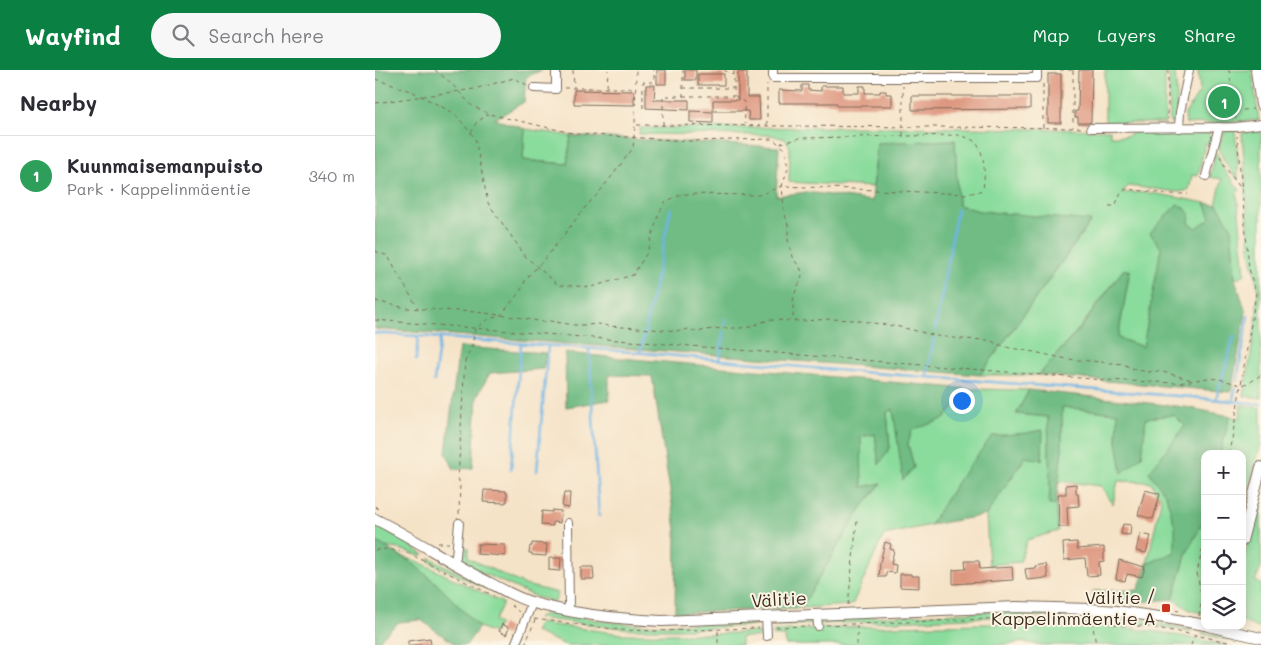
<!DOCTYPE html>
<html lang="en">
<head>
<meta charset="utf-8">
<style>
	:root { --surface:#fff; --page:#f7f7f7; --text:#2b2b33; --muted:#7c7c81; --line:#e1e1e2; --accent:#0b8043 }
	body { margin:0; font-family:Mali,sans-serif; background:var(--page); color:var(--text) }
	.controls { position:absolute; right:15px; bottom:15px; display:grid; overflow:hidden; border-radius:10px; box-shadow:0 2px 12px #0003 }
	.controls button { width:45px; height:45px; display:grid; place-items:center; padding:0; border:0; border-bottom:1px solid var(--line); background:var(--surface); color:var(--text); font:25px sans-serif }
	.you { position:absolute; left:586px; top:330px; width:18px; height:18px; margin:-12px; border:4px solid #fff; border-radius:50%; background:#1a73e8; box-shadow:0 0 0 8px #1a73e833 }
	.badge { display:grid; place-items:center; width:32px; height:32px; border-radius:50%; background:var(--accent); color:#fff; font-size:16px; font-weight:700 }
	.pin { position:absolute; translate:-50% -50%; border:2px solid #fff; box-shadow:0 1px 5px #0006 }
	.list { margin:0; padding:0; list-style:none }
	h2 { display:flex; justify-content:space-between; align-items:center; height:65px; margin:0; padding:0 20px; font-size:21px }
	h2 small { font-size:16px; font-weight:400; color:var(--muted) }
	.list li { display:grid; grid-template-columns:32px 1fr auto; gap:15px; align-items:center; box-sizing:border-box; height:80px; padding:0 20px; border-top:1px solid var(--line) }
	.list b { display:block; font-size:19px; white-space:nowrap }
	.list p { margin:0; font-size:16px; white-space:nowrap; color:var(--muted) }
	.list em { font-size:16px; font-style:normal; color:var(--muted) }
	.icon { flex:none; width:28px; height:28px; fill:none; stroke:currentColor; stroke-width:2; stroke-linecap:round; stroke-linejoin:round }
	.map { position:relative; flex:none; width:886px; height:575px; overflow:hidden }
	header { display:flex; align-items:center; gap:30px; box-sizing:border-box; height:70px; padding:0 25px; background:var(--accent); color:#fff }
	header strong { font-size:24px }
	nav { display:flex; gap:28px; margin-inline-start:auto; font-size:18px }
	.search { width:350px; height:45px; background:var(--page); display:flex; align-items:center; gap:12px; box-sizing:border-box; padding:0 18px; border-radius:28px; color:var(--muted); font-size:19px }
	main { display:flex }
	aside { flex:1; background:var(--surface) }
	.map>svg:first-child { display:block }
	.green { fill:#8adc9c; stroke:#62835d }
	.forest { fill:#6fbc84; stroke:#557351 }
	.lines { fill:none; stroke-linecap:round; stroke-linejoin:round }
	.stream { stroke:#6eb5e5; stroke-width:2.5 }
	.building { fill:#de967f }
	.minor-casing { stroke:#7c6b5a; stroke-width:10 }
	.major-casing { stroke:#7c6b5a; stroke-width:12 }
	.path { stroke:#7c6b5a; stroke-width:1; stroke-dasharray:4 4; stroke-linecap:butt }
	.minor { stroke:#fff; stroke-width:8 }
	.major { stroke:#fff; stroke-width:10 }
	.poi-dot { fill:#c8321e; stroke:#fcf5e5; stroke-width:2 }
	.labels { text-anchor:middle; stroke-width:4; stroke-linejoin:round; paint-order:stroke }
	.poi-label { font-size:18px; fill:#3b2a1e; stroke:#fcf5e5; text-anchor:end }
	.street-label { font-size:18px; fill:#3b2a1e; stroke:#fcf5e5 }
</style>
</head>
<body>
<header>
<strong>Wayfind</strong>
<div class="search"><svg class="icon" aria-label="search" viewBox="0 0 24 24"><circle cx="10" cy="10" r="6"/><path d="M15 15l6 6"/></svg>Search here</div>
<nav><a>Map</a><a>Layers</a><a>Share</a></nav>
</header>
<main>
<aside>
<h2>Nearby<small></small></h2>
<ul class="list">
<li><span class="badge" style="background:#2e9e5b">1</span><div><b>Kuunmaisemanpuisto</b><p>Park · Kappelinmäentie</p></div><em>340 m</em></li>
</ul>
</aside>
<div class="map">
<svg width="886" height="575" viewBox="0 0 886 575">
	<rect width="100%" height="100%" fill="#fcf5e5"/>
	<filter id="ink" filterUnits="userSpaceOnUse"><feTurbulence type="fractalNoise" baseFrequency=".02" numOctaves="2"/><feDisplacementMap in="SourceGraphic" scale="10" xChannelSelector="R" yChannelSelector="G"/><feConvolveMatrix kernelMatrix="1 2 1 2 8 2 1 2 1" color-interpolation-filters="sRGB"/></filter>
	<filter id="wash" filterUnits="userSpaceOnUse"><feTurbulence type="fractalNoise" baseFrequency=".0096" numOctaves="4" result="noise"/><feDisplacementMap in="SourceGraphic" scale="20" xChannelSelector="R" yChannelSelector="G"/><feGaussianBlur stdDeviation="1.12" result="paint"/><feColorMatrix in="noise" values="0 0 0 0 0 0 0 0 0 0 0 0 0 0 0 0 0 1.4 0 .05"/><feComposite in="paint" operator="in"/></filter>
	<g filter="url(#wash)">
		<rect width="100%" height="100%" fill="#f5e3c8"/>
		<g class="green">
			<rect x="730" y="0" width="60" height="53"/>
			<path d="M794,0H800C800,9 805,48 799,52C798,53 796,53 795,54Z"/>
			<polygon points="823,0 877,0 884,50 857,52 811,54 810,44 825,21"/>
			<path d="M517,57L735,60V66H751L770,59L833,63L838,70L830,74L823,106L817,105L814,120L804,122L753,116L747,123C774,120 803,128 830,133L858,202L768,277L743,268L755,201L748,200L707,255L664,305H605L716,152L604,141L583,135L580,70L502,73L498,117L414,112L415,77L410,69L396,65L264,64L265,58Z"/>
			<polygon points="150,59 196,66 192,94 148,90"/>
			<path d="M856,60L860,62L863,87V110C858,103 845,87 844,77C844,72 848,67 850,62Z"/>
			<polygon points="877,61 886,61 886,328 869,326 881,252 883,218 875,182 867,63"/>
			<polygon points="842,83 848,98 865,120 862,123 870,204 860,209 856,157 841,135 847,109 835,107 840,84"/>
			<polygon points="594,319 654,320 642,344 673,347 675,418 674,435 681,435 683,461 652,470 645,492 614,495 611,445 651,387 667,390 667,360 652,363 585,408 555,455 509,465 477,535 426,538 484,441 506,414 487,418 485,367 500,364 504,394 515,378 512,342 518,339 529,409 539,397 533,374 537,359 569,349"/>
			<polygon points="866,335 886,338 886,373 867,443 867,384 845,384 855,346 865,349"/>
			<polygon points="687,337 743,343 742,372 767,386 771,348 799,345 810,356 775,402 791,425 801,457 800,482 772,494 786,430 776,412 743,411 738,434 726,416 683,411 687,379"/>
			<polygon points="886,424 886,497 880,511 886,514 886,559 868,552 867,551 867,495"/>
			<polygon points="830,444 830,544 815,540 798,529 812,482 828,452"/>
			<polygon points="0,454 29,471 49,485 45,486 24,479 10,477 0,471"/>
			<polygon points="85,476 93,478 93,488 150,515 183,523 180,532 161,527 90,495 85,490"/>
			<polygon points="23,485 44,492 128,533 119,551 124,554 119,563 104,557 62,514 36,492"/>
			<polygon points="55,488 114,518 138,529 139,532 59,494 54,491"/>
			<polygon points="628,541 678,542 699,546 699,547 640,546 446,554 445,551 447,549"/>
			<polygon points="179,543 241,553 269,555 385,552 386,552 386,555 315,559 255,559 162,548 168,545"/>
			<polygon points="734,546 751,547 818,560 816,561 765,554 718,549 719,547"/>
			<polygon points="438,549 440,551 440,554 438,554 400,556 399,555 399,551"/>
			<polygon points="700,552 784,562 852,575 664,575 651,572 622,575 411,575 410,566 398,566 398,561 473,557"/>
			<polygon points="164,553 248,564 334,564 385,562 385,567 366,567 366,575 191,575 160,562"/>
			<polygon points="827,562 886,573 886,575 876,575 826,564"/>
		</g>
		<g class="forest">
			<polygon points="0,0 167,0 151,7 149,32 120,49 150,59 148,90 192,94 196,66 404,77 401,126 432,122 497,131 502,73 580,70 583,135 604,141 716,151 605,305 0,259"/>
			<polygon points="830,133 843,135 856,157 860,209 871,242 856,322 664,305 708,255 748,200 755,200 743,268 768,277 786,178 775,163 802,134 810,138 815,145 814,153 821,158 836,148"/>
			<polygon points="84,277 171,283 168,299 115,303 102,326 98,398 79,399 71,383"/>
			<polygon points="190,283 594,319 569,349 537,360 533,374 539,397 528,410 518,339 512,342 515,378 504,395 500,364 486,367 487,417 506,413 484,441 426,538 300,543 301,459 277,306 234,305 234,330 191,337"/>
			<polygon points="654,320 810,337 855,346 845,384 830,384 830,444 828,452 812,482 798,529 765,532 718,528 718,521 763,520 772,494 800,482 800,457 791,425 774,402 810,356 799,345 771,348 767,386 747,403 742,372 743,343 687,337 687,379 681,435 674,435 675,418 673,347 641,344"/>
			<polygon points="668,360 667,390 650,387 611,445 555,455 585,408 617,366 652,363"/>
			<polygon points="0,471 36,492 62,514 104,557 91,575 81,575 46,550 24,552 7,567 2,575 0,575"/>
		</g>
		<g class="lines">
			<g class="stream">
				<polyline points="271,255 296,138"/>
				<polyline points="350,255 351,248"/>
				<polyline points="560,262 582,140"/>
				<polyline points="0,263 235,280 472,301 816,327 886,334"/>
				<polyline points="214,279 224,446"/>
				<polyline points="265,283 271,258"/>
				<polyline points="345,289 349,261"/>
				<polyline points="41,290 43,266"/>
				<polyline points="552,307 559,268"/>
				<polyline points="862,310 873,246"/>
				<polyline points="59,311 65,268"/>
				<polyline points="841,329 859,266"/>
				<polyline points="858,331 860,318"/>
				<polyline points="136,399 146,274"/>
				<polyline points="162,401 173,276"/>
			</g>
		</g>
		<g id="blocks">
			<g class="building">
				<rect x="282" y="0" width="9" height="14"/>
				<rect x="310" y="0" width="11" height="10"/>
				<polygon points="704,0 717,0 716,52 713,53 703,53 703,47 700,47 700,41 703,41"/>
				<polygon points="363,2 372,2 372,27 384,27 385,50 374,50 373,41 338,41 338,30 363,30"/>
				<rect x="323" y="4" width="26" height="11"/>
				<rect x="673" y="4" width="13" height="49"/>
				<polygon points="271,15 280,15 279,30 314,30 314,40 271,38"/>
				<polygon points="427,15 433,15 433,20 446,21 446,16 468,16 468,23 484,23 484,16 490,16 490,23 505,23 505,21 511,21 511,24 517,24 517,36 462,36 462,33 404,33 404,20 427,21"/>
				<polygon points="199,20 259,21 259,35 199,34"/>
				<polygon points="537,26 655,26 655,39 537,40"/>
				<polygon points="315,41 338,42 338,53 315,52"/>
				<polygon points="701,414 701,424 703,424 704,436 692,437 693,457 684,457 683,424 691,424 691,415"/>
				<polygon points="109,420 131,421 131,423 132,423 132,432 130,432 130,433 108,432"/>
				<polygon points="770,420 785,424 778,449 763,445"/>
				<polygon points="189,423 195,423 194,438 187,437"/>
				<polygon points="177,440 186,441 185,453 178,452 178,456 166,455 167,441 177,442"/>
				<polygon points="748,454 756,455 755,465 746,464"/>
				<polygon points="765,464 776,466 771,483 761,481"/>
				<polygon points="510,472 516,474 515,479 519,480 516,494 521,495 520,503 511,502 511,507 504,507 505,493"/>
				<polygon points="702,472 702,479 729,477 729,491 724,492 725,505 712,506 710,488 689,490 688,473"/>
				<polygon points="157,473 172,474 171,486 157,485 157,483 154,483 155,476 157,476"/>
				<polygon points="103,474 130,475 130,486 102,484"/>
				<polygon points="174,488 186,488 185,501 174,500"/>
				<polygon points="744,490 770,497 767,507 752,504 750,511 741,509"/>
				<polygon points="590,491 604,491 605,499 637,497 638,510 578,514 578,500 591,499"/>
				<polygon points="671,494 673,508 652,510 650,499 660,498 660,496"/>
				<polygon points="206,497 218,497 219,509 206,509"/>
				<polygon points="525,504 536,504 536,506 544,506 544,518 525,517"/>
				<polygon points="127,554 134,558 131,565 124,561"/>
				<polygon points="55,568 56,575 33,575 33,571"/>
			</g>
		</g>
	</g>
	<g filter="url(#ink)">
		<use href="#blocks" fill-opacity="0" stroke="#7c6b5a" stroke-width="1"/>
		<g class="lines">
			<g class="minor-casing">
				<g id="minor">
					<polyline points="398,0 398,8 662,8 662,0"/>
					<polyline points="159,18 181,19 181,0"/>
					<polyline points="716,58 861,57 886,54"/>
					<polyline points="804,58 805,42 814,0"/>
					<polyline points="831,106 844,57"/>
					<polyline points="193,453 194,541"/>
					<polyline points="79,494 81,486 84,453"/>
					<polyline points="442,544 443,556"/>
					<polyline points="391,546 392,566"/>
					<polyline points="140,575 157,533"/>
				</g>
			</g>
			<g class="major-casing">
				<g id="major">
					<polyline points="881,0 886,35"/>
					<path d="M0,449C40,469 77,494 117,514C130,521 144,529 159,533C200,545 244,549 287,551L642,537L715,539L741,541L791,548L830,555"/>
					<polyline points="867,471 886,397"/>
					<polyline points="833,556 886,568"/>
				</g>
			</g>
			<g class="path">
				<polyline points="60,0 77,14 97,36 114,44 201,64 316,71 398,69 410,79 413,98 407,116 409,141 413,155 413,170 417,187 426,199 427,207 420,223 418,231 418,251"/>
				<polyline points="198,0 199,17"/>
				<polyline points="349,0 358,5"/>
				<polyline points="669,0 697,0"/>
				<polyline points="698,0 698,57"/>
				<polyline points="793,0 793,49"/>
				<polyline points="854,0 861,49"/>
				<path d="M0,9L38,22L79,43L100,68L113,133L151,187L183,215L216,217L258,205L272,183L283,146L290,132L307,124L384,125L407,116L593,124L608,120C610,106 611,81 599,71C595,68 589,67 584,65L425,68L403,74"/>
				<polyline points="232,17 233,0"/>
				<polyline points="189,18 260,18"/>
				<polyline points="308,18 359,18"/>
				<polyline points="308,26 359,26 359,0"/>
				<polyline points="360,26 369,32 370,54"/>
				<polyline points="0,33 99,19 139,8 152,15"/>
				<polyline points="268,38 268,12 279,12 279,0"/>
				<polyline points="860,41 878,39"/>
				<polyline points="262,55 708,58"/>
				<polyline points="288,55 288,26 308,26 308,0"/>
				<polyline points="392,55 392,14"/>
				<polyline points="668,58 668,14"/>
				<polyline points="96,63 101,53 113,44"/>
				<polyline points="528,66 528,16"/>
				<polyline points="845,86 851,98 867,120"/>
				<polyline points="734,136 739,136 741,134 746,122 752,119 793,124 813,124"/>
				<polyline points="0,181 13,186 25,208 43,238"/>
				<polyline points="0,231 31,238 101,242 148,248 168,252 175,251 199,255 212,255 224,254 233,256 306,261 313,259 322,262 331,260 348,258 365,258 376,257 386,252 397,250 429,251 454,249 479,250 525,257 562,266 586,269 615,270 622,274 635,278 654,281 692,289 749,294 756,298 772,302 784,301 817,310"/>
				<polyline points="0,250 729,310 803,313 833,308 844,309 866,315 874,313 886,305"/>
				<polyline points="853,384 857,369 881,224 874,198 862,66"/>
				<polyline points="867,411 874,413"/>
				<polyline points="0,436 5,441"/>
				<path d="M84,444L85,414L83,408L90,291L97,276L100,259C105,255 109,252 114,249C119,247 122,247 126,245L140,228L147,218L151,209L174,184L212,135L222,125L237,106L258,78L260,55L261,0"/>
				<polyline points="63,473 74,473"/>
				<polyline points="0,480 12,479 33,483 119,526"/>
				<polyline points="136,535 144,542"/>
				<polyline points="473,535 482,451"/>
				<polyline points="793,539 804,541"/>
				<polyline points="824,546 827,529 822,503 830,467"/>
				<polyline points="159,549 246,560 282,561 384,558"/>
				<polyline points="717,551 721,575"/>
				<polyline points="451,555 638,548 692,549 717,551 754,556 770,556 820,565 867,575"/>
				<polyline points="482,555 482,575"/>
				<polyline points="401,557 434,556"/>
				<polyline points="343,561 343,575"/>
				<polyline points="150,575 160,550"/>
				<polyline points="816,575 821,562"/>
			</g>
			<use href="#minor" class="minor"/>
			<use href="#major" class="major"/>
		</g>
	</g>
	<rect class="poi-dot" x="786" y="533" width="10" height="10" rx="2.5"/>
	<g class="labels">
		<g class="poi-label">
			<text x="781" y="534">Välitie /<tspan x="781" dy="21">Kappelinmäentie A</tspan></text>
		</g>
		<g class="street-label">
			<text transform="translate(404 530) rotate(-3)" y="6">Välitie</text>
		</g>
	</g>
</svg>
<div class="controls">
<button>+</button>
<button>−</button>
<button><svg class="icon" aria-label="locate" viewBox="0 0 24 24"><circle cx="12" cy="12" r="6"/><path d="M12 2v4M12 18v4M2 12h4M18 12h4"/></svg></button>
<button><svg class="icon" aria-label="layers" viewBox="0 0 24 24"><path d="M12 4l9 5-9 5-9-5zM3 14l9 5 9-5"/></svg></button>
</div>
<div class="you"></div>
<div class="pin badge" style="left:849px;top:32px;background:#2e9e5b">1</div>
</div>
</main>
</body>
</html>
